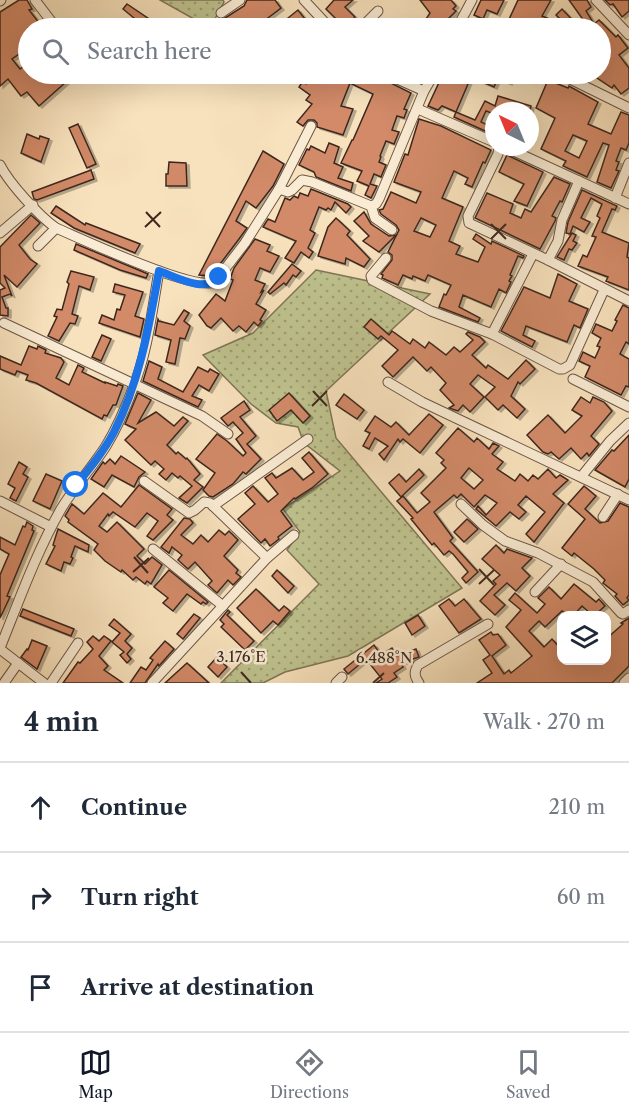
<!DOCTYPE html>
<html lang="en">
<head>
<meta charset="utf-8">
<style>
	:root { --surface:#fff; --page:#f2f2f3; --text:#1f2937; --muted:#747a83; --line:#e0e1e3; --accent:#111827 }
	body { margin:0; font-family:"Libre Caslon Text",serif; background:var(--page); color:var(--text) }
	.controls { position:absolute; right:18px; bottom:18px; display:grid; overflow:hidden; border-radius:12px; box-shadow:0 6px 24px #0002 }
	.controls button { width:54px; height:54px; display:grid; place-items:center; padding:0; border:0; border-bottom:2px solid var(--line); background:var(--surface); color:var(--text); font:30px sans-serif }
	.compass { position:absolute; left:485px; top:102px; width:54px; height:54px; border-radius:50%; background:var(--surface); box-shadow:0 6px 24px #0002; rotate:317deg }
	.stop { position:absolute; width:18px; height:18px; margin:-14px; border:4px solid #1a73e8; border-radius:50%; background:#fff }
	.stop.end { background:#1a73e8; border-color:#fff; box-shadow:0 2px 6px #0008 }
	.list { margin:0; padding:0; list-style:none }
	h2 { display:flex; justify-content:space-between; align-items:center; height:78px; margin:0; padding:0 24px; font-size:26px }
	h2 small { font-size:20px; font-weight:400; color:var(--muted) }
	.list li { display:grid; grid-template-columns:39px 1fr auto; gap:18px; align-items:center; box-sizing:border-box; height:90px; padding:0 24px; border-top:2px solid var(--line) }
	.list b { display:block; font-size:22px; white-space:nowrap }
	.list em { font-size:20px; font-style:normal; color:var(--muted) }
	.icon { flex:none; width:33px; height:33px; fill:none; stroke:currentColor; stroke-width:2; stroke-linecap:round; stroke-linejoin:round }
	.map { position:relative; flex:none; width:629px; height:683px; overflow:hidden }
	.search { position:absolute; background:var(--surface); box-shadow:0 6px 24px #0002; left:18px; right:18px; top:18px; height:66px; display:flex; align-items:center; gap:15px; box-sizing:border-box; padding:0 21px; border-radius:33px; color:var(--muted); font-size:22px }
	.sheet { height:348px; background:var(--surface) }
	nav { display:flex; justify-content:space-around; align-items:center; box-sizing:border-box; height:84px; border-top:2px solid var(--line); background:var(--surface); font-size:16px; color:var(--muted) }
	nav a { display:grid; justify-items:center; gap:3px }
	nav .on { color:var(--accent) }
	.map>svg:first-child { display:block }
	.grass { fill:url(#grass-dots); stroke:#7e7657; stroke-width:1.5 }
	.building { fill:#d28a67; stroke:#3e281f; stroke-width:1.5; fill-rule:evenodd; filter:url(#shadow) }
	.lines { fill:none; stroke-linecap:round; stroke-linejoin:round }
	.minor-casing { stroke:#6c5646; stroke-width:11 }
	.minor { stroke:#faecd4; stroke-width:9 }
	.route { stroke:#1a73e8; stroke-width:8 }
	.ticks { fill:none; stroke:#3e281f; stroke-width:2 }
	.ticks-label { font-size:15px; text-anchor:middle; fill:#3e281f; stroke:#faecd4; stroke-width:5; stroke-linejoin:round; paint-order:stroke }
</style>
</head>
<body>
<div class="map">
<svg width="629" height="683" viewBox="0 0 629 683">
	<defs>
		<pattern id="grass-dots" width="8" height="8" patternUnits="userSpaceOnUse" patternTransform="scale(1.5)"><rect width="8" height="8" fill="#bfc38f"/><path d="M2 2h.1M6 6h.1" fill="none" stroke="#9d9e74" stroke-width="1.8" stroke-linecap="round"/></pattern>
		<filter id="shadow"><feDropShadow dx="3" dy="2" stdDeviation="0" flood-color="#0004"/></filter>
	</defs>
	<rect width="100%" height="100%" fill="#f8e2bd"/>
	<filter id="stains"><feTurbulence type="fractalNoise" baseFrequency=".00333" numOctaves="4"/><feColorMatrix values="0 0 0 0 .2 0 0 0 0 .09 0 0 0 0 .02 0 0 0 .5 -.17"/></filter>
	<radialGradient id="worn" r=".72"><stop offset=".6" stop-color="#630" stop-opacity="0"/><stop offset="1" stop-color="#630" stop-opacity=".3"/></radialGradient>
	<g class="grass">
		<polygon points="160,0 223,0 224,2 210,28"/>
		<polygon points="316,270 430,294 326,391 336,438 462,588 348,656 285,672 263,683 221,683 319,584 287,550 300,532 283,509 340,471 304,443 298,427 276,423 251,404 203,355 253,333"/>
	</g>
	<g class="building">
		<polygon points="19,0 27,0 32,9 29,10 43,28 28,28 28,48 12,59 20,69 28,63 28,74 75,74 39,106 27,92 21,96 8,79 0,86 0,12"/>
		<polygon points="247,0 275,0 281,8 260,24 264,28 217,28 214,25 244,6"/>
		<polygon points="334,0 353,0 345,7 355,17 345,28 336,21 337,20 326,9"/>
		<polygon points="420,0 451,0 456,6 453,9 456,11 444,23 440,19 433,28 424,22 430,13"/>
		<polygon points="481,0 504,0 497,14 487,10 483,19 474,15"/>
		<polygon points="518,0 551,0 542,16 552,20 548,28 505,28"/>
		<polygon points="569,0 587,0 591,7 586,11 594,24 599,20 616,37 618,35 628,48 619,55 629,68 629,88 621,94 614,85 612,88 591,74 600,74 600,64 605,58 600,52 600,28 589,28"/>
		<polygon points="605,0 629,0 629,11 622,17 613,4 610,5"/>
		<polygon points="127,4 152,21 146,28 123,9"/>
		<polygon points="562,9 580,28 562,28 564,23 556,15"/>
		<polygon points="298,10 308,23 309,21 315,28 288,28 283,22"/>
		<polygon points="317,74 327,74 334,77 336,74 373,74 411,93 404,109 407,110 404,118 397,116 392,130 399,132 394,144 386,141 380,156 381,157 379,162 386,165 381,177 374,174 370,184 377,186 371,198 365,195 369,186 357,181 362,171 341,163 352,140 353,140 373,94 350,83 341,106 353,109 343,135 317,127 317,123 314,120 308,120 303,126 297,122 312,104 306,100 310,95 299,87 303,81 306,84 310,79 313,81"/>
		<polygon points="443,74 513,74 509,83 498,78 494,87 471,77 456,112 442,106 438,110 428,106"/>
		<path d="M548,80L568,88L569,86L598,102L588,124L611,134L621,112L629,115V143L626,150L621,148L616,161L619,162L616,170L619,171L611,188L597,182L609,145L603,143L587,177L563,166L566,161L541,149L555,118L536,108ZM573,135L587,141L579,158L565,151Z"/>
		<polygon points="498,96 531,106 530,111 509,105 507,111 494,111 494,114 486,111 481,122 494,128 494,135 454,117 456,112 475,120 485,101 495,106"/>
		<path d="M419,119L441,126L491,150L485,163L483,162L472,187L465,184L468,178L454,171L442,198L463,207L449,241L460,246L456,254L478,262L485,247L473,239L476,234L491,244L492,241L524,256L523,258L518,256L510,275L512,276L509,281L511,282L506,293L499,289L491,307L463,295L459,307L480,318L478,322L439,307L444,294L446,295L451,285L428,275L425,281L413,276L412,279L403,275L398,285L382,278L383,275L381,274L392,260V255L388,252L399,230L396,225L381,214L379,210L383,209L391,192L416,203L421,192L394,182L405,154L408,155ZM421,218L436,225L430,237L414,231Z"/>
		<polygon points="78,124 96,164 87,168 69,128"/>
		<polygon points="27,134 39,139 40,136 49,139 41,162 21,153"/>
		<polygon points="329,143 339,147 334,163 343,167 338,178 353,183 351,191 316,177 314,172 299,165 307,149 309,150 311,146 325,153"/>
		<polygon points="263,151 284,164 273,186 256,208 246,201 236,221 247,228 239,239 211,276 199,275"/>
		<polygon points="507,155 543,172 527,206 514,201 524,184 499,172"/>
		<polygon points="169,162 186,163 187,186 166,186 166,174 168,174"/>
		<polygon points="91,170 94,179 37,200 34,199 32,192"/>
		<polygon points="554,177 570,184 562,202 560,201 552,216 556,218 555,221 540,249 475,218 487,193 513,204 510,213 521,218 525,209 531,212"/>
		<polygon points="311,189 348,204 351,207 346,213 335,202 331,210 328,208 326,210 319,207 310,230 315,233 308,248 313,252 309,258 301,252 294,263 285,258 296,241 263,227 268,219 275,222 285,198 290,200 294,196 298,198 300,193 308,196"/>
		<polygon points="582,190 617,206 615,210 612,209 602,232 629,243 627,257 629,258 629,290 606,281 608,277 578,266 583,255 587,257 596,237 592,236 600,218 597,216 602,204 591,198 581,218 590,222 584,232 573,226 570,234 566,233 568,222"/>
		<polygon points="56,206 85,225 86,223 140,244 135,253 74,228 51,213"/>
		<polygon points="364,212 371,224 389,236 396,235 379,252 363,241 369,236 354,221"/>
		<polygon points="31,215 40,223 19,245 30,259 37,264 17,287 4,275 12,296 10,294 2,297 6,308 8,308 8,316 0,315 0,290 5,288 0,283 0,247"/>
		<polygon points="336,218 350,231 347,235 370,259 364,267 346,258 345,264 318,256 328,227"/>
		<polygon points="572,233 576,235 573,241 577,243 572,250 569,249 564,260 557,257"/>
		<polygon points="255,239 270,245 267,251 279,256 270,272 260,268 255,280 265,284 261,292 264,290 256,304 266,310 260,320 262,321 258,326 254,322 246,332 239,326 233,331 221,318 211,328 207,326 199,315 216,294 225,301 233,280 230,279 234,268"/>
		<polygon points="76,244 148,274 146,278 120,270 74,250"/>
		<polygon points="292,264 301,271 296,277 293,275 286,285 284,283 270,294 268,292"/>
		<polygon points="71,271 94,277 90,290 79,286 72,314 78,316 75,324 70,323 59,341 48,336 57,317 54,316 57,309 62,310 69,284 67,282"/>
		<polygon points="558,274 577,284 569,301 588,309 580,328 574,325 567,342 526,326 523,335 535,341 532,347 501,331 524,287 550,298"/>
		<polygon points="115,284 143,292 135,316 144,319 140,337 99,323 102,315 114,320 117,309 120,310 125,295 113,292"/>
		<polygon points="623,305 629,308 629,344 626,342 620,354 629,359 629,387 626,386 621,395 585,377 590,366 579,361 583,352 595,358 600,347 597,346 601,338 592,333 596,324 612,331 617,321 615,320"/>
		<polygon points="184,310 189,313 184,321 190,326 185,339 180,338 175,364 166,362 171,340 155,335 158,319 159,321 174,325"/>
		<polygon points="371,319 389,335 392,331 410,344 413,339 425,348 429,342 446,355 454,347 460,352 473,340 466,334 468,332 480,337 485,342 472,355 486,368 488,365 508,379 526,360 535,369 520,384 518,382 511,396 525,409 517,418 503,405 498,410 485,397 495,387 478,375 470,384 484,397 470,412 463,405 458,411 449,408 454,405 440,390 446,383 431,367 427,371 413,357 393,377 382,366 398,350 381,336 378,339 364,327"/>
		<polygon points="102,335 111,339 101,361 92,357"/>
		<polygon points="29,346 37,349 38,346 46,350 45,353 61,358 64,362 56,378 69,385 78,365 84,368 82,372 105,383 105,382 117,386 118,384 123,386 116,405 113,405 107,416 104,415 102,419 36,383 26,380 28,375 17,371 15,375 0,369 0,356 21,365"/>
		<polygon points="149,361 162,367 158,379 183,392 198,367 208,372 210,369 219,374 209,391 199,385 192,396 202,400 198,407 143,381"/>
		<polygon points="138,393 151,400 138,423 156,412 174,426 183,417 188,421 167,445 176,454 178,452 186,459 187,458 200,474 194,480 203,487 187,503 179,498 192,486 180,476 178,478 172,473 166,480 159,474 164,469 155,461 151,465 125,440 136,429 125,424"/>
		<polygon points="289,393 310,416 303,423 291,410 277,421 269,410"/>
		<polygon points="344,394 364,410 357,419 336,405"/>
		<polygon points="581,397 590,403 593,397 604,402 612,411 591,436 599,444 589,456 587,453 581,459 571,448 559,459 551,452 548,454 543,452 527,435 548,415 565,433 582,416 572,410"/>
		<polygon points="244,401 250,410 240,417 256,436 247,444 261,459 246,474 243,472 233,484 213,497 209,496 203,490 215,473 196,459 217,434 227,441 243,456 246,453 236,439 243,433 233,422 228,426 221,418"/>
		<polygon points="429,414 443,425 420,453 403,439 400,442 398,439 384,460 379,454 388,446 375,438 369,449 363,446 370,433 365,431 375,416 391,427 396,422 409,435"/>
		<path d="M458,428L474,442L477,438L489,449L493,443L499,446L492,454L503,462L497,469L515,481L520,474L528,481L533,475L538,479L548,469L556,478L560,475L568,480L553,494L564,503L534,542L526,534L545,512L526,496L518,505L526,512L519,519L510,512L496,526L476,509L478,506L486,515L497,503L485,495L474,507L461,494L457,498L454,495L434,512L453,538L450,541L478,572L466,583L462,578L468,572L453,554L449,551L444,555L434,543L432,545L411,519L413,518L397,501L403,496L417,513L430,502L421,493L446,468L441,463L444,460L436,453ZM469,468L483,480L474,489L461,478Z"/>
		<polygon points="629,435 629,479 625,487 595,470 612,450 614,451"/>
		<polygon points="309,452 328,474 312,488 295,499 294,498 281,511 292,526 278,537 279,539 270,546 265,539 261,543 238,519 255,504 245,493 253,486 268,502 278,494 265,478 272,473 276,478 292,468 303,480 314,472 302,458"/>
		<polygon points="121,456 145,472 139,477 134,487 112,475 104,487 91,479 103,462 105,464 110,459 115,464"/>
		<polygon points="19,462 27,467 23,474 28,477 16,501 10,498 15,488 8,484"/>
		<polygon points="419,469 424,475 401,497 389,483 399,474 406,482"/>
		<polygon points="46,474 62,481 50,509 33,501"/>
		<polygon points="139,485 172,509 167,515 173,520 153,540 147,536 158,521 147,513 135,527 113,512 109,516 108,514 99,526 107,532 117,522 144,549 137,556 145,564 152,557 162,565 151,584 147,581 145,584 136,577 133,580 122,570 121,572 105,561 94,550 98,544 68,522 69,520 65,516 72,504 84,514 103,493 121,507"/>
		<polygon points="584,486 596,496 585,509 600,523 608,521 620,503 629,507 629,595 627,598 629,600 623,605 615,596 617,594 603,583 605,580 594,569 574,553 572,556 562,548 585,519 568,504"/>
		<polygon points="184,518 190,519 193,523 181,535 193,544 201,535 208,542 219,530 225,535 229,531 238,540 224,556 238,570 236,573 241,577 233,585 228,580 217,593 208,585 212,581 195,562 188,569 178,560 182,555 172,547 169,553 161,547"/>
		<polygon points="467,519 478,529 464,542 454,532"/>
		<polygon points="27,522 33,526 32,530 34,531 7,596 10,597 0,618 0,575 9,554 0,549 0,537 15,545 23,526 25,527"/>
		<polygon points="58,529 89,545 88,552 75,546 71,557 73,558 70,564 64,562 61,571 46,564 55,546 53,545"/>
		<polygon points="496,545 504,553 507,549 532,558 522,568 530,576 516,591 507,583 494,595 505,605 495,615 480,601 496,584 493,581 500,575 482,559"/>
		<polygon points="169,570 208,602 206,604 203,602 201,604 187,594 173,611 163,603 168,598 154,587"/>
		<polygon points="277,570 294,586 288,593 272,576"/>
		<polygon points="574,584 596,602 599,599 605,606 595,615 592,615 582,606 574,615 568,615 562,611 545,627 539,621 529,631 544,647 552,639 561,649 561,660 606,660 606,639 623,624 621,623 629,618 629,666 612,683 477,683 492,673 483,660 490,655 479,640 491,632 493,635 498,634 506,645 492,656 504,674 509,670 511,673 532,656 506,627 521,610 509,600 515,593 537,613 545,604 538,598 549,587 561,599"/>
		<polygon points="256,589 279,611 284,606 290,611 278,625 273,621 261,633 237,608"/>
		<polygon points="449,599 455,606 464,599 481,619 459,633 439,606"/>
		<polygon points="23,609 74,629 71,636 20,616"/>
		<polygon points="228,610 230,612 227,615 254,641 245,650 221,627 224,624 220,620"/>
		<polygon points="194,614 200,618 183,639 177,634"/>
		<polygon points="418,615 425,626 412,635 405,623"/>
		<polygon points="114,619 131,634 125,641 132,648 127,654 131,659 127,663 120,655 124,652 112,642 120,633 109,625"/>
		<polygon points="93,636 99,641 104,636 111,641 99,656 108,666 104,670 123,683 63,683 78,662 80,663 93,649 87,642"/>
		<polygon points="32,640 47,646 37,669 21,657 27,649 28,650"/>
		<polygon points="165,641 174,649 159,666 158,664 145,683 130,683 141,667 146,670 153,660 150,658"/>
		<polygon points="374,645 381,655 392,648 397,656 416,649 419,657 401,663 403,667 394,673 397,677 388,683 376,683 382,679 366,659 348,674 344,669"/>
		<polygon points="217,657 227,667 218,677 208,667"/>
		<polygon points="187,663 209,683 165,683"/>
	</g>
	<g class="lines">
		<g class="minor-casing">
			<g id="minor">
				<polyline points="35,0 54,25"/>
				<polyline points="304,0 330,28"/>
				<polyline points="596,0 629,35"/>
				<polyline points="0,1 1,0"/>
				<polyline points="221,13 240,0"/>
				<polyline points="460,23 471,28"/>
				<polyline points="361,28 378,11"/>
				<polyline points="457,28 472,0"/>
				<polyline points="386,74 424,91"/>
				<polyline points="560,74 629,108"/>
				<polyline points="418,109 494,142"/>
				<polyline points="499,147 498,154 468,216 469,223 548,260 629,301"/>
				<polyline points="505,147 629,204"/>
				<path d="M0,165C9,183 39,216 56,228C82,239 194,292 215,282L245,243L279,189L311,126"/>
				<polyline points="279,189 288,192 292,190 302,180 312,182 371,206"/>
				<polyline points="615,198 629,163"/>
				<polyline points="371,206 376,204 379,199 424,91 434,74"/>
				<polyline points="371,206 375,218 392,230"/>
				<polyline points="0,233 33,205"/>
				<polyline points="38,246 56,228"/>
				<polyline points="386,258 371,276 372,280 431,311 492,334 559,369 563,369 570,365 604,290"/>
				<polyline points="548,260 558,241 562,220 579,181"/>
				<polyline points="4,323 202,416 228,434"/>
				<polyline points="492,334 533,254"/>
				<polyline points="573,379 629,407"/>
				<polyline points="388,382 422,402 629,500"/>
				<polyline points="581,477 610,441 629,423"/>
				<polyline points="144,481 189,513 195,510 204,502 210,503 267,558"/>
				<polyline points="0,501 51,527"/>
				<polyline points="461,504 483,525 505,541 538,553 593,582 621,613 623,614 629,610"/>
				<polyline points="213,506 308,439"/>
				<polyline points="603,517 618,494"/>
				<polyline points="153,549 223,606"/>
				<polyline points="535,592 561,564"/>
				<path d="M0,648C19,601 36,553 61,509C74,487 92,468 106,446C117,428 126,407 133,388C148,351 152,310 159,271"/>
				<polyline points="0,649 44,683"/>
				<polyline points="4,683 18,663"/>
				<polyline points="51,683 78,643"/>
				<polyline points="152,683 267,558 294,535"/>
				<polyline points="336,683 342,677"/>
				<path d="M419,683C414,676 414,672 418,665L488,624"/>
				<polyline points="624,683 629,678"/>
			</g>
		</g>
		<use href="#minor" class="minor"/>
	</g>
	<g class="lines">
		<path class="route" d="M76,485C90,468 104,451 114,432C140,381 149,326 159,271C176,277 206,294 219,277"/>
	</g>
	<path class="ticks" d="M146,212L160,227M491,224L506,239M145,227L161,212M491,239L506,224M313,391L327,406M312,406L327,391M134,557L148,573M479,569L494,585M133,572L149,558M479,584L494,570M241,672L251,683M373,683L384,673"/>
	<g class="ticks-label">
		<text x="241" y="662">3.176°E</text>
		<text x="384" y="663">6.488°N</text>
	</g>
	<rect width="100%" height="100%" filter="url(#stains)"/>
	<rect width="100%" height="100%" fill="url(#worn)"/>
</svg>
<div class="controls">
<button><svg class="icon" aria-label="layers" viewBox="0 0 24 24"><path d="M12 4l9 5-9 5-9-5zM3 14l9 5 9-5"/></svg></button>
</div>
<svg class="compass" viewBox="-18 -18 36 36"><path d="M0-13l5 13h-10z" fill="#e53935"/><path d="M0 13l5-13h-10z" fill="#747a83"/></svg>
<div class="stop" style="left:76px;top:485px"></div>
<div class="stop end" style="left:219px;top:277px"></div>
<div class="search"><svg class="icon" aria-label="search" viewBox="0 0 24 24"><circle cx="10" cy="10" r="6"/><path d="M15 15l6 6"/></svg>Search here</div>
</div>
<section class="sheet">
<h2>4 min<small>Walk · 270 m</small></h2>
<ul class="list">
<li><svg class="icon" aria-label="ahead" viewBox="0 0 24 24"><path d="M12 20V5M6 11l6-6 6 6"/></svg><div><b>Continue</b></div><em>210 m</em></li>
<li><svg class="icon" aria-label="right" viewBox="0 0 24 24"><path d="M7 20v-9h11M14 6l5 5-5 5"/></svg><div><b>Turn right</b></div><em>60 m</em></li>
<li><svg class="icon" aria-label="arrive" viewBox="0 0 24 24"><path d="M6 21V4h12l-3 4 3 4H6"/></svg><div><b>Arrive at destination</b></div></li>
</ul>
</section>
<nav>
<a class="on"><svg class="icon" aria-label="map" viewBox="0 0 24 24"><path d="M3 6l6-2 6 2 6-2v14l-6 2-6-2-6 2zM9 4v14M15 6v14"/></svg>Map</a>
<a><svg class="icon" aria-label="directions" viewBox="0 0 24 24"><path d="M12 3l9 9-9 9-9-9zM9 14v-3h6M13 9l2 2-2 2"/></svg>Directions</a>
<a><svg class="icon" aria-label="saved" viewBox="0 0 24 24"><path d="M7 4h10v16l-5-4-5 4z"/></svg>Saved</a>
</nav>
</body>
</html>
